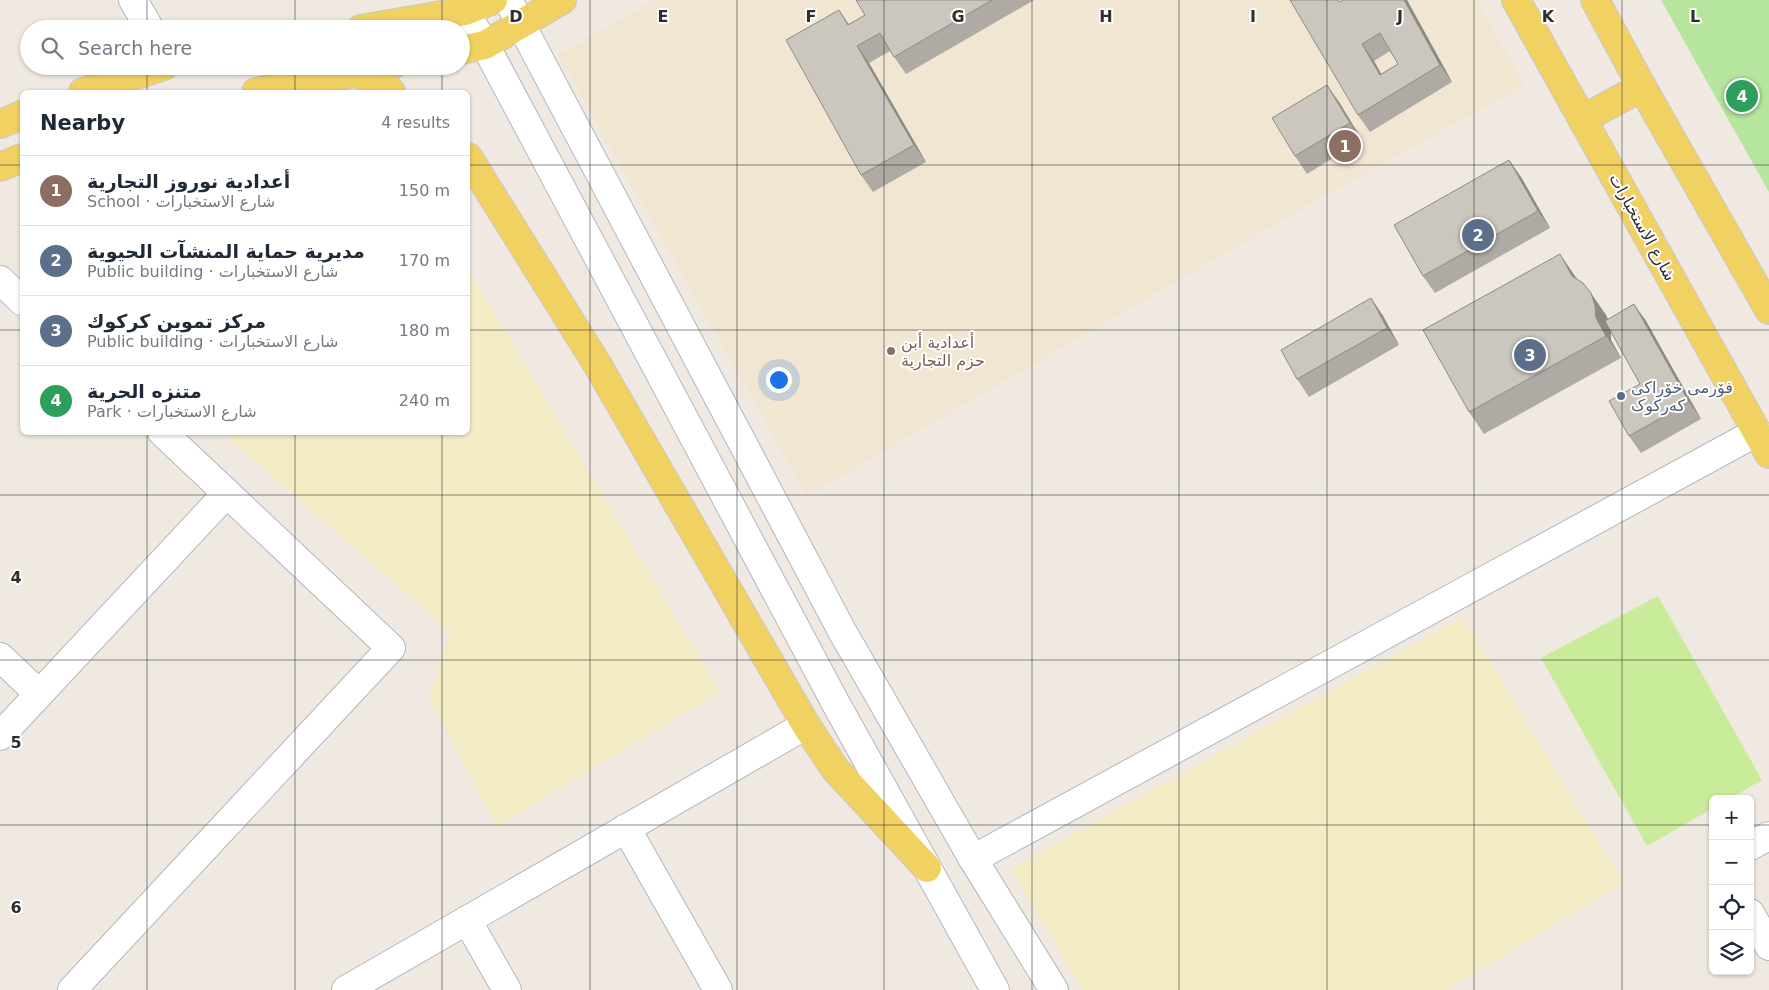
<!DOCTYPE html>
<html lang="en">
<head>
<meta charset="utf-8">
<style>
	:root { --surface:#fff; --page:#f2f2f3; --text:#1f2937; --muted:#747a83; --line:#e0e1e3; --accent:#4264fb }
	body { margin:0; font-family:"DejaVu Sans","Noto Sans Arabic",sans-serif; background:var(--page); color:var(--text) }
	.controls { position:absolute; right:15px; bottom:15px; display:grid; overflow:hidden; border-radius:8px; box-shadow:0 1px 4px #0004 }
	.controls button { width:45px; height:45px; display:grid; place-items:center; padding:0; border:0; border-bottom:1px solid var(--line); background:var(--surface); color:var(--text); font:25px sans-serif }
	.you { position:absolute; left:778px; top:379px; width:18px; height:18px; margin:-12px; border:4px solid #fff; border-radius:50%; background:#1a73e8; box-shadow:0 0 0 8px #1a73e833 }
	.badge { display:grid; place-items:center; width:32px; height:32px; border-radius:50%; background:var(--accent); color:#fff; font-size:16px; font-weight:700 }
	.pin { position:absolute; translate:-50% -50%; border:2px solid #fff; box-shadow:0 1px 5px #0006 }
	.list { margin:0; padding:0; list-style:none }
	h2 { display:flex; justify-content:space-between; align-items:center; height:65px; margin:0; padding:0 20px; font-size:21px }
	h2 small { font-size:16px; font-weight:400; color:var(--muted) }
	.list li { display:grid; grid-template-columns:32px 1fr auto; gap:15px; align-items:center; box-sizing:border-box; height:70px; padding:0 20px; border-top:1px solid var(--line) }
	.list b { display:block; font-size:19px; white-space:nowrap }
	.list p { margin:0; font-size:16px; white-space:nowrap; color:var(--muted) }
	.list em { font-size:16px; font-style:normal; color:var(--muted) }
	.icon { flex:none; width:28px; height:28px; fill:none; stroke:currentColor; stroke-width:2; stroke-linecap:round; stroke-linejoin:round }
	.map { position:relative; flex:none; width:1769px; height:990px; overflow:hidden }
	.search { position:absolute; background:var(--surface); box-shadow:0 1px 4px #0004; left:20px; top:20px; width:450px; height:55px; display:flex; align-items:center; gap:12px; box-sizing:border-box; padding:0 18px; border-radius:28px; color:var(--muted); font-size:19px }
	.panel { position:absolute; background:var(--surface); box-shadow:0 1px 4px #0004; left:20px; top:90px; width:450px; height:345px; border-radius:8px }
	.map>svg:first-child { display:block }
	.education { fill:#f0e6d1 }
	.green { fill:#b6e59e }
	.sand { fill:#f3ecc5 }
	.pitch { fill:#c9ec9a }
	.lines { fill:none; stroke-linecap:round; stroke-linejoin:round }
	.minor-casing { stroke:#b4b7c1; stroke-width:30 }
	.major-casing { stroke:#c9c9c9; stroke-width:30 }
	.minor { stroke:#fff; stroke-width:28 }
	.major { stroke:#f2d163; stroke-width:28 }
	.wall { fill:#afaba4; fill-rule:evenodd }
	.shaded-wall { fill:#8e8b86 }
	.building { fill:#cbc7bf; stroke:#8e8b86; fill-rule:evenodd }
	.grid { fill:none; stroke:#2e2e2e; stroke-width:1; stroke-opacity:0.55 }
	.education-dot { fill:#8d6e63; stroke:#fff; stroke-width:2 }
	.service-dot { fill:#5c6f8a; stroke:#fff; stroke-width:2 }
	.labels { text-anchor:middle; stroke-width:4; stroke-linejoin:round; paint-order:stroke }
	.street-label { font-size:16px; fill:#2e2e2e; stroke:#fff }
	.education-label { font-size:16px; fill:#785e54; stroke:#fff; text-anchor:start }
	.service-label { font-size:16px; fill:#4e5e75; stroke:#fff; text-anchor:start }
	.grid-label { font-size:16px; text-anchor:middle; font-weight:bold; fill:#2e2e2e; stroke:#fff; stroke-width:4; stroke-linejoin:round; paint-order:stroke }
</style>
</head>
<body>
<div class="map">
<svg width="1769" height="990" viewBox="0 0 1769 990">
	<rect width="100%" height="100%" fill="#efe9e1"/>
	<polygon class="education" points="654,0 1477,0 1525,85 1307,206 807,496 558,55"/>
	<polygon class="green" points="1661,0 1769,0 1769,192"/>
	<g class="sand">
		<polygon points="468,269 720,692 497,826 429,698 451,633 223,433 468,432"/>
		<polygon points="1463,617 1623,883 1447,990 1083,990 1011,869"/>
	</g>
	<polygon class="pitch" points="1658,596 1762,780 1729,799 1713,799 1713,808 1647,846 1541,658"/>
	<g class="lines">
		<g class="minor-casing">
			<g id="minor">
				<polyline points="133,0 150,29"/>
				<polyline points="458,0 485,45 835,702 995,990"/>
				<polyline points="508,0 842,631 973,859 1054,990"/>
				<polyline points="0,280 22,301"/>
				<polyline points="0,657 39,694"/>
				<polyline points="0,736 227,493"/>
				<polyline points="626,828 718,990"/>
				<polyline points="1750,846 1769,836"/>
				<polyline points="973,859 1757,432"/>
				<polyline points="1750,913 1769,946"/>
				<polyline points="467,920 507,990"/>
				<polyline points="72,990 391,648 162,432"/>
				<polyline points="346,990 806,725"/>
			</g>
		</g>
		<g class="major-casing">
			<g id="major">
				<polyline points="1516,0 1769,454"/>
				<polyline points="1595,0 1642,87 1769,310"/>
				<polyline points="361,29 465,11 493,0"/>
				<polyline points="461,50 485,45 562,0"/>
				<polyline points="359,73 391,92"/>
				<polyline points="83,92 164,66"/>
				<polyline points="256,92 391,66"/>
				<polyline points="1583,119 1642,87"/>
				<polyline points="0,124 22,115"/>
				<polyline points="468,157 597,364 806,725 835,769 927,868"/>
				<polyline points="0,167 22,158"/>
			</g>
		</g>
		<use href="#minor" class="minor"/>
		<use href="#major" class="major"/>
	</g>
	<g class="wall">
		<polygon points="856,0 1034,0 906,74 890,51 869,63 926,162 873,192 861,175 839,10 849,24 865,15"/>
		<path d="M1407,0L1452,82L1370,132L1358,115L1341,2ZM1390,51L1398,64L1381,74L1374,61Z"/>
		<polygon points="1339,102 1362,140 1307,174 1295,156"/>
		<polygon points="1521,177 1550,228 1435,293 1423,276"/>
		<polygon points="1575,276 1606,315 1608,319 1646,321 1701,419 1641,453 1629,436 1640,384 1611,332 1611,340 1621,358 1484,434 1469,412"/>
		<polygon points="1371,298 1383,316 1399,345 1309,397 1297,379"/>
	</g>
	<g class="shaded-wall">
		<polygon points="1404,0 1407,0 1452,82 1440,65"/>
		<polygon points="1362,44 1374,61 1391,92 1380,75"/>
		<polygon points="857,46 869,63 926,162 914,145"/>
		<polygon points="1327,85 1339,102 1362,140 1350,123"/>
		<polygon points="1509,160 1521,177 1550,228 1538,211"/>
		<polygon points="1560,254 1575,276 1588,298 1572,276"/>
		<polygon points="1591,293 1606,315 1611,328 1611,340 1621,358 1606,336 1596,318"/>
		<polygon points="1371,298 1383,316 1399,345 1387,328"/>
		<polygon points="1634,304 1646,321 1701,419 1689,402"/>
	</g>
	<g class="building">
		<polygon points="856,0 992,0 894,57 880,33 857,46 914,145 861,175 786,40 839,10 848,25 865,15"/>
		<path d="M1290,0H1338L1339,2L1344,0H1404L1440,65L1358,115ZM1380,33L1398,64L1380,75L1362,44Z"/>
		<polygon points="1327,85 1350,123 1295,156 1272,118"/>
		<polygon points="1509,160 1538,211 1423,276 1394,225"/>
		<polygon points="1560,254 1572,276 1583,283 1591,293 1595,306 1596,318 1606,336 1469,412 1423,330"/>
		<polygon points="1371,298 1387,328 1297,379 1281,350"/>
		<polygon points="1634,304 1689,402 1629,436 1609,401 1640,384 1605,321"/>
	</g>
	<path class="grid" d="M147,0V29M295,0V29M442,0V29M590,0V990M737,0V990M884,0V990M1032,0V990M1179,0V990M1327,0V990M1474,0V990M1622,0V990M147,66V92M295,66V92M442,66V92M0,165H22M468,165H1769M0,330H22M468,330H1769M147,432V990M295,432V990M442,432V990M0,495H1769M0,660H1769M0,825H1713M1750,825H1769"/>
	<circle class="education-dot" cx="891" cy="351" r="5"/>
	<circle class="service-dot" cx="1621" cy="396" r="5"/>
	<g class="labels">
		<g class="street-label">
			<text transform="translate(1643 227) rotate(61)" y="6">شارع الاستخبارات</text>
		</g>
		<g class="education-label">
			<text x="901" y="348">أعدادية أبن<tspan x="901" dy="18">حزم التجارية</tspan></text>
		</g>
		<g class="service-label">
			<text x="1631" y="393">فۆرمی خۆراکی<tspan x="1631" dy="18">کەرکوک</tspan></text>
		</g>
	</g>
	<g class="grid-label">
		<text x="516" y="22">D</text>
		<text x="663" y="22">E</text>
		<text x="811" y="22">F</text>
		<text x="958" y="22">G</text>
		<text x="1106" y="22">H</text>
		<text x="1253" y="22">I</text>
		<text x="1400" y="22">J</text>
		<text x="1548" y="22">K</text>
		<text x="1695" y="22">L</text>
		<text x="16" y="583">4</text>
		<text x="16" y="748">5</text>
		<text x="16" y="913">6</text>
	</g>
</svg>
<div class="controls">
<button>+</button>
<button>−</button>
<button><svg class="icon" aria-label="locate" viewBox="0 0 24 24"><circle cx="12" cy="12" r="6"/><path d="M12 2v4M12 18v4M2 12h4M18 12h4"/></svg></button>
<button><svg class="icon" aria-label="layers" viewBox="0 0 24 24"><path d="M12 4l9 5-9 5-9-5zM3 14l9 5 9-5"/></svg></button>
</div>
<div class="you"></div>
<div class="pin badge" style="left:1345px;top:146px;background:#8d6e63">1</div>
<div class="pin badge" style="left:1478px;top:235px;background:#5c6f8a">2</div>
<div class="pin badge" style="left:1530px;top:355px;background:#5c6f8a">3</div>
<div class="pin badge" style="left:1742px;top:96px;background:#2e9e5b">4</div>
<div class="search"><svg class="icon" aria-label="search" viewBox="0 0 24 24"><circle cx="10" cy="10" r="6"/><path d="M15 15l6 6"/></svg>Search here</div>
<section class="panel">
<h2>Nearby<small>4 results</small></h2>
<ul class="list">
<li><span class="badge" style="background:#8d6e63">1</span><div><b>أعدادية نوروز التجارية</b><p>School · شارع الاستخبارات</p></div><em>150 m</em></li>
<li><span class="badge" style="background:#5c6f8a">2</span><div><b>مديرية حماية المنشآت الحيوية</b><p>Public building · شارع الاستخبارات</p></div><em>170 m</em></li>
<li><span class="badge" style="background:#5c6f8a">3</span><div><b>مركز تموين كركوك</b><p>Public building · شارع الاستخبارات</p></div><em>180 m</em></li>
<li><span class="badge" style="background:#2e9e5b">4</span><div><b>متنزه الحرية</b><p>Park · شارع الاستخبارات</p></div><em>240 m</em></li>
</ul>
</section>
</div>
</body>
</html>
